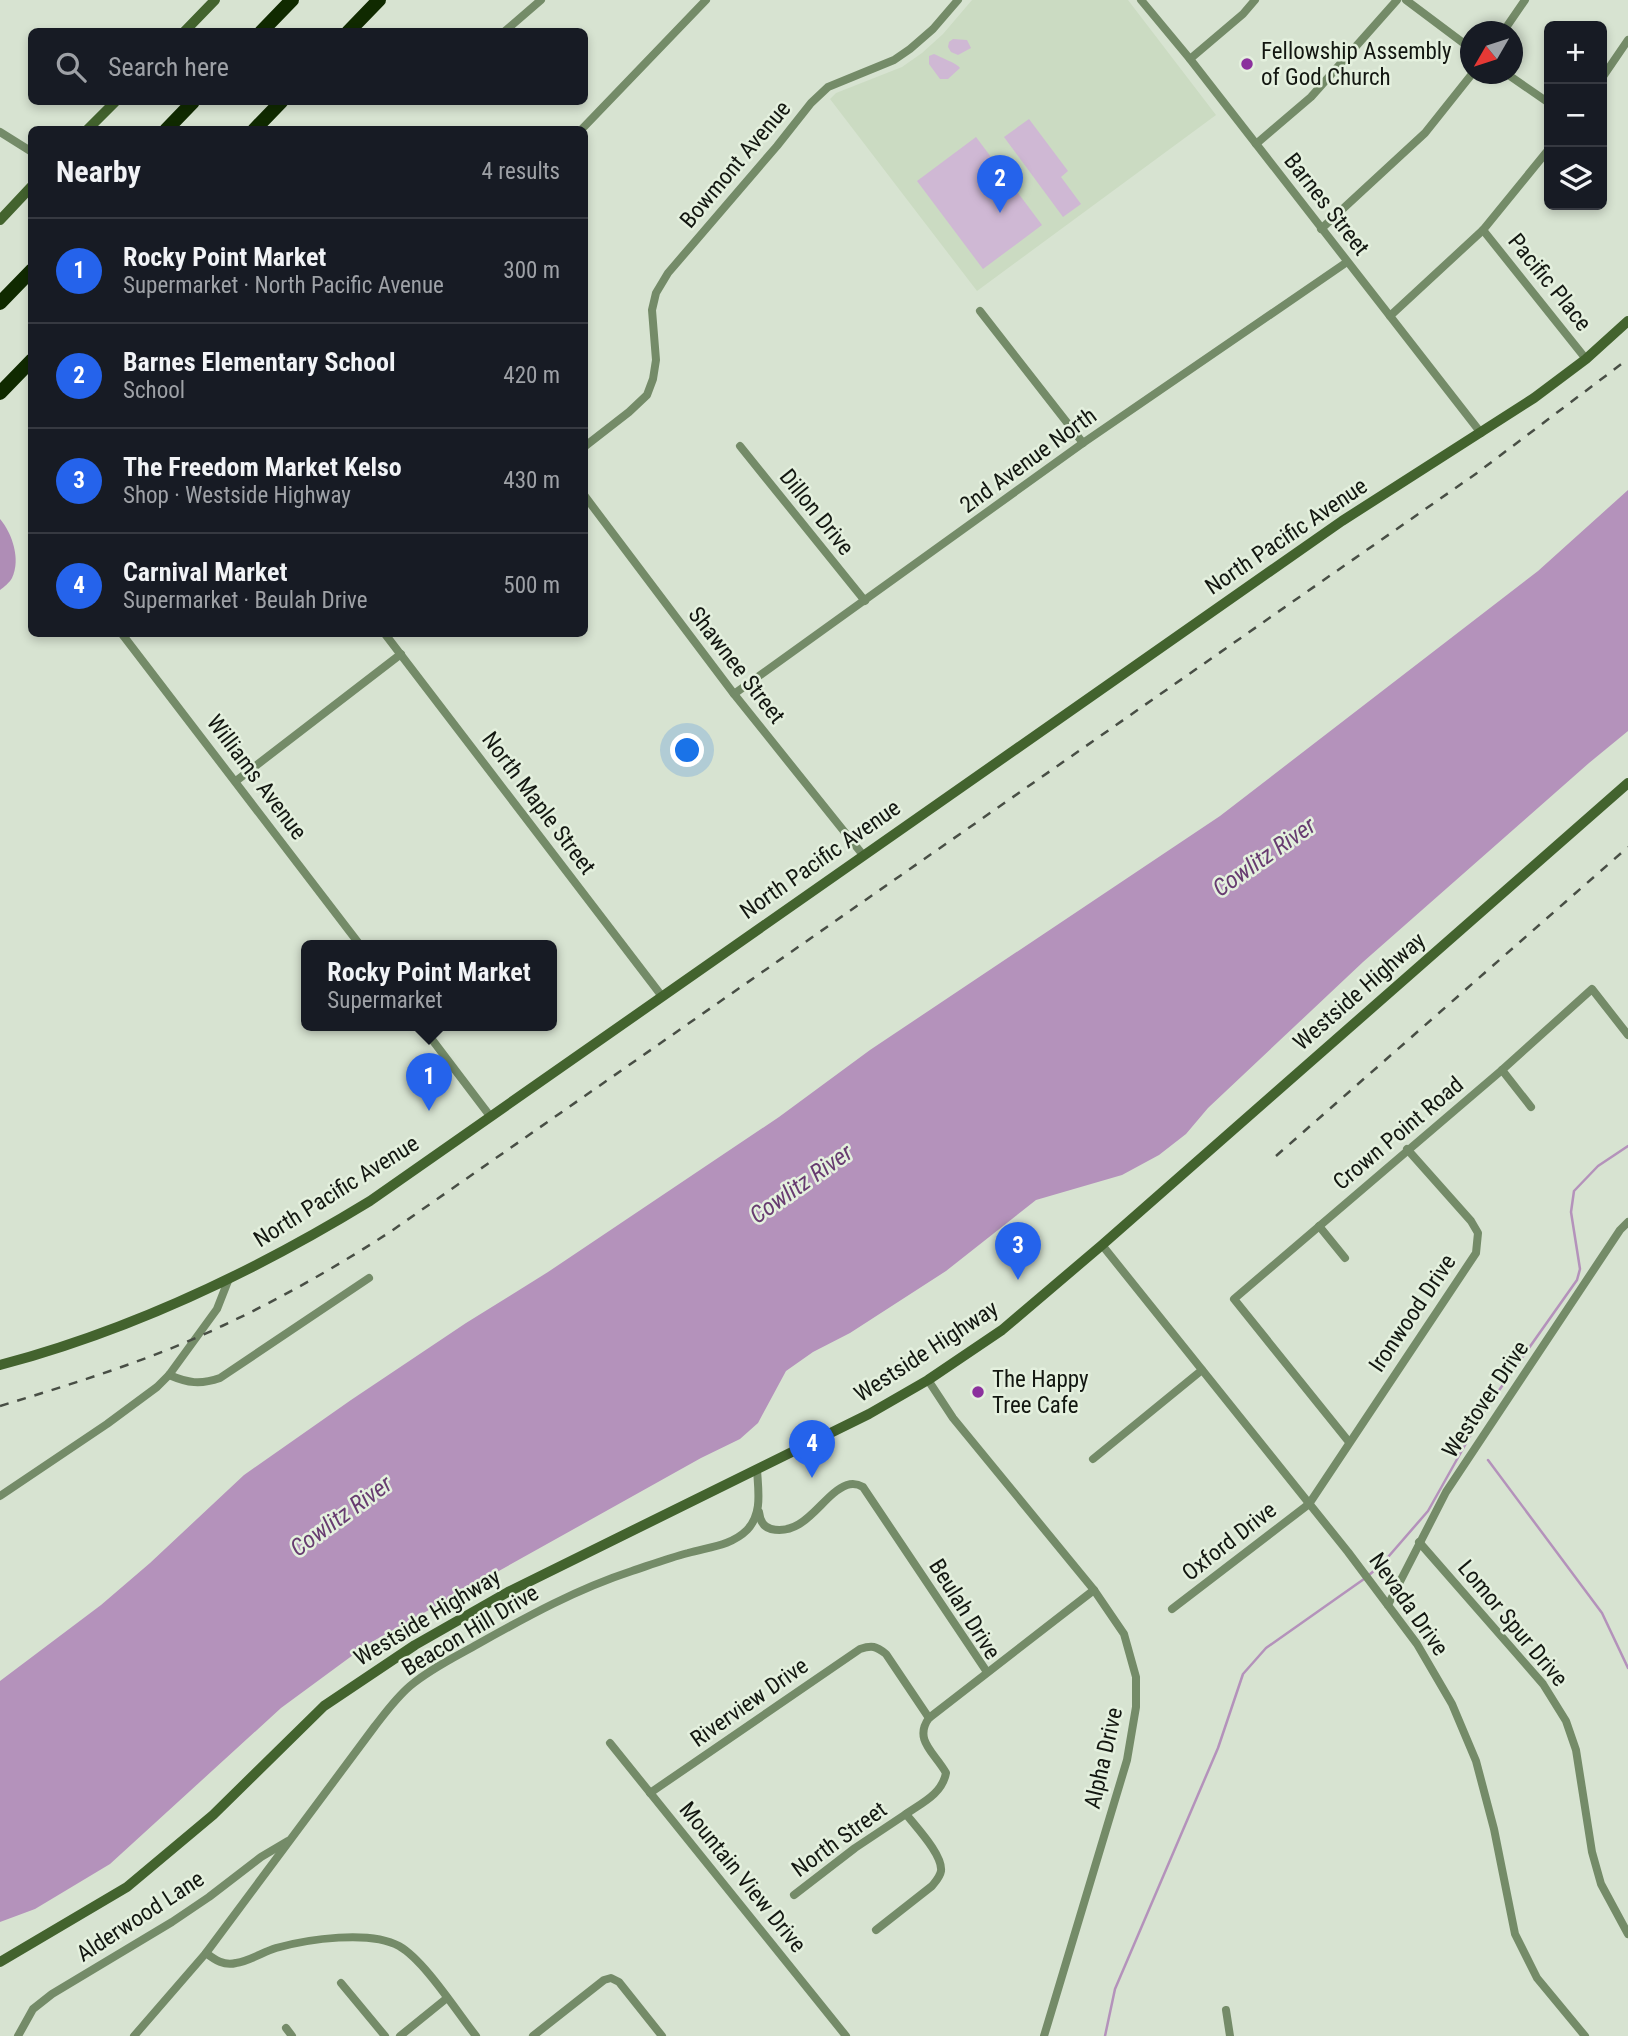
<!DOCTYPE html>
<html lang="en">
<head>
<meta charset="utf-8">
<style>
	:root { --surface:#171b24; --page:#242831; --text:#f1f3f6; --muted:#9ea1a6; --line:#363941; --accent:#2563eb }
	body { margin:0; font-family:"Roboto Condensed",sans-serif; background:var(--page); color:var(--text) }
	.controls { position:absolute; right:21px; top:21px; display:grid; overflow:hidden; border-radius:10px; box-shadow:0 4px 10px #0003 }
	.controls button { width:63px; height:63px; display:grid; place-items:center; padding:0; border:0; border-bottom:2px solid var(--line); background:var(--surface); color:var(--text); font:35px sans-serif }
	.compass { position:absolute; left:1460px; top:21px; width:63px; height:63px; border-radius:50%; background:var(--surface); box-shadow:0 4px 10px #0003; rotate:231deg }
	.you { position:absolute; left:688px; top:751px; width:24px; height:24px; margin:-18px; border:5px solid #fff; border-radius:50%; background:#1a73e8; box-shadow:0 0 0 10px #1a73e833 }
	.badge { display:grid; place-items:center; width:46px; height:46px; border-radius:50%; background:var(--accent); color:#fff; font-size:23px; font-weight:700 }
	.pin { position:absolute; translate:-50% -58px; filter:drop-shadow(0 2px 4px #0008) }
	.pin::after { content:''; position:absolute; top:37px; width:24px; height:21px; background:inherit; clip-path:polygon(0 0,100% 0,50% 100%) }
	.popup { position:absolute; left:301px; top:940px; width:256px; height:91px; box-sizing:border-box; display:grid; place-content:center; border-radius:10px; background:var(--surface); filter:drop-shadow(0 2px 5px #0005); font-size:23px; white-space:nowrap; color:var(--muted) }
	.popup b { font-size:26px; color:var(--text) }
	.popup::after { content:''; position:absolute; left:50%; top:100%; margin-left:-14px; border:14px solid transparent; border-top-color:var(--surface) }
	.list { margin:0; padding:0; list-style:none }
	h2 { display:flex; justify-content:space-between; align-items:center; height:91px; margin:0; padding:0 28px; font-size:30px }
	h2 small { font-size:23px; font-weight:400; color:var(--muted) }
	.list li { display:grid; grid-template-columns:46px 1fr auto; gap:21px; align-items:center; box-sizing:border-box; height:105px; padding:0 28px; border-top:2px solid var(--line) }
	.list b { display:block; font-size:26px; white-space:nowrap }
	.list p { margin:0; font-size:23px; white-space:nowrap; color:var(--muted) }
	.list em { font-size:23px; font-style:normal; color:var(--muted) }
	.icon { flex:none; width:38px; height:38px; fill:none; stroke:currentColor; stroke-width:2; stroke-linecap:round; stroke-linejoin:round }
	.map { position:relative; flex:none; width:1628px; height:2036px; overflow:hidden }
	.search { position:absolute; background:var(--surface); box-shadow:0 4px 10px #0003; left:28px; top:28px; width:560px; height:77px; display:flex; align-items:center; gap:18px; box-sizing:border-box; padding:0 24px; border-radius:10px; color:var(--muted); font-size:26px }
	.panel { position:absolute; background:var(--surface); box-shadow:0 4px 10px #0003; left:28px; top:126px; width:560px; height:511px; border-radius:10px }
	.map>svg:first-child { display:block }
	.built { fill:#cbdbc2 }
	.green { fill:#cfb8d4 }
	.forest { fill:#af8db6 }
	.water { fill:#b492bb }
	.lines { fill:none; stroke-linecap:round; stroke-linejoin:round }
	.stream { stroke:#b492bb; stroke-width:2.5 }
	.street { stroke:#748b68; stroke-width:8 }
	.secondary { stroke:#43632e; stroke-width:10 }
	.highway { stroke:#102a00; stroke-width:14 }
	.rail { stroke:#484e45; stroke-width:2.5; stroke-dasharray:9 9; stroke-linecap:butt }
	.poi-dot { fill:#8b319d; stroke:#e4f0de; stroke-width:2.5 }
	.labels { text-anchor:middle; stroke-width:5; stroke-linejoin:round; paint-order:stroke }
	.poi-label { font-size:23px; fill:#131711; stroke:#e4f0de; text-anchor:start }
	.street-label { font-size:23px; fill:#131711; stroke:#e4f0de }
	.water-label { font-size:24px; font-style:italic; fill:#673b70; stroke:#e4f0de }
</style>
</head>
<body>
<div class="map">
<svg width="1628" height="2036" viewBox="0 0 1628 2036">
	<rect width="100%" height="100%" fill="#d7e3d1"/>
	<polygon class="built" points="972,0 1128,0 1216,115 977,291 830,99 836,93 902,67 922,53 943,34"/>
	<g class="green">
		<polygon points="953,39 967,40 971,48 958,55 951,52 948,47 949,42"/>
		<path d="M934,54C940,57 958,64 960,68L948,79H940L929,64V56Z"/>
		<polygon points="1029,119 1068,171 1061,177 1081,204 1063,217 1004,137"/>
		<polygon points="976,137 1042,225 983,269 917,181"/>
	</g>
	<path class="forest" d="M0,519C12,533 21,559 12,578C10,582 4,587 0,590Z"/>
	<polygon class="water" points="1628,490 1628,731 1589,763 1363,962 1208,1108 1186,1134 1159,1155 1122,1175 1036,1200 946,1271 850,1333 813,1352 786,1371 758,1423 740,1439 701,1458 368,1644 281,1708 110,1864 35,1909 0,1922 0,1681 101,1605 150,1563 244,1475 351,1400 466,1323 548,1272 779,1117 870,1050 1220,816 1538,571"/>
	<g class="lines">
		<g class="stream">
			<polyline points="1488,1460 1602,1613 1628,1668"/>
			<polyline points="1369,1575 1382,1564 1428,1511 1483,1413 1577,1280 1580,1269 1571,1212 1574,1191 1598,1166 1628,1146"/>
			<polyline points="1105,2036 1115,1989 1218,1748 1243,1674 1266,1648 1364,1579"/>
		</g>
		<g class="street">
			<polyline points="1141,0 1190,59 1481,433"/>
			<polyline points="1406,0 1470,48"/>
			<polyline points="505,31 541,0"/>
			<polyline points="1503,32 1525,0"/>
			<polyline points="1190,59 1243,14 1255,0"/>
			<polyline points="1507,74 1549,103"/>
			<polyline points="1602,78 1628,40"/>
			<polyline points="581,130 706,0"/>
			<polyline points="0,132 32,152"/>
			<polyline points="1256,144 1311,97 1397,0"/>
			<polyline points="1321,229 1425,133 1472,74"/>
			<polyline points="1483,230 1586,359"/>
			<polyline points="980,311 1083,443"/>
			<polyline points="1390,316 1483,230 1549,149"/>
			<polyline points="740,446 865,601"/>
			<polyline points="584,447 629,412 647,395 653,379 656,360 652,310 656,293 668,273 777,146 811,103 828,87 894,60 910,49 933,29 958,0"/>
			<polyline points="584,495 734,694 863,855"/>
			<polyline points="122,634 360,945"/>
			<polyline points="385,634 661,995"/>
			<polyline points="734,694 1083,443 1347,262"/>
			<polyline points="236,781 401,654"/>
			<polyline points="421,1025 490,1116"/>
			<polyline points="1502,1070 1531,1107"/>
			<polyline points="1319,1226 1345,1258"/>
			<polyline points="1102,1245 1348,1552 1417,1644 1452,1704 1476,1761 1494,1829 1515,1934 1537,1978 1585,2036"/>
			<path d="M169,1375C188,1383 200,1385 220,1378L369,1278"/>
			<polyline points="928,1380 953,1418 1094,1590 1124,1634 1136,1677 1136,1707 1127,1760 1044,2036"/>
			<polyline points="1349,1442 1234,1299 1502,1070 1592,989 1628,1035"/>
			<polyline points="1093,1459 1202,1370"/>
			<polyline points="0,1496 107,1424 157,1387 169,1375 217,1309 228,1281"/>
			<path d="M759,1512C760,1521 763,1527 771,1529C806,1537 822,1494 847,1485C853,1483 858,1484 863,1487L987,1672"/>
			<polyline points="1419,1542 1543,1684 1566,1721 1576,1750 1592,1852 1601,1884 1628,1934"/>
			<polyline points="1388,1605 1446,1492 1620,1230 1628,1222"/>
			<polyline points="1172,1609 1309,1504 1476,1253 1478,1233 1471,1221 1407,1149"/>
			<polyline points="610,1743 846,2036"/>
			<path d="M650,1793L860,1649C872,1645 876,1646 886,1654L929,1718"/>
			<polyline points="794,1895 855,1848 906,1814"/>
			<path d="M876,1930L932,1886C936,1881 940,1877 941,1871C943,1855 916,1827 906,1814C922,1803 942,1794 946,1773C935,1753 913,1740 929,1718L1094,1590"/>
			<path d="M206,1953C215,1960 224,1966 236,1963C250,1961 263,1952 276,1948C308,1939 370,1930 399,1946C424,1960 457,2012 476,2036"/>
			<polyline points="341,1983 385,2036"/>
			<polyline points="1226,2010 1230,2036"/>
			<polyline points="286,2028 292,2036"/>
			<polyline points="18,2036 33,2009 52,1994 172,1922 209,1897 261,1857 288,1841"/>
			<path d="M134,2036L206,1953L375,1726C386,1712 396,1698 410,1686C430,1669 455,1657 478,1644C528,1616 577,1589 632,1571C650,1565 669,1558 688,1553C708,1547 731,1546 747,1530C763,1513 758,1490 757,1469"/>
			<polyline points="400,2036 447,1998"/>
			<polyline points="533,2036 604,1980 611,1978 619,1982 662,2036"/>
		</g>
		<g class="secondary">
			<polyline points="184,32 215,0"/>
			<polyline points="87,130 115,102"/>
			<polyline points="0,220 32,186"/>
			<path d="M0,1365C132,1330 254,1272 370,1201L1342,521L1534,398L1586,359L1628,321"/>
			<polyline points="0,1962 127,1887 213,1815 324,1706 415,1645 508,1592 869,1414 928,1380 1002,1330 1102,1245 1628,783"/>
		</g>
		<g class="highway">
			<polyline points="261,32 292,0"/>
			<polyline points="348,32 379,0"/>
			<polyline points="166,130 193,102"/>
			<polyline points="254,130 281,102"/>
			<polyline points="0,303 32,270"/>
			<polyline points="0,393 32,360"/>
		</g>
		<g class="rail">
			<polyline points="1276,1156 1628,847"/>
			<path d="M0,1406C75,1383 151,1360 222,1326C280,1299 336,1267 390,1232L1477,473L1628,359"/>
		</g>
	</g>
	<g class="poi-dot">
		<circle cx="1247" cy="64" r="7"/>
		<circle cx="978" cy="1392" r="7"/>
	</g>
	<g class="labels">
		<g class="poi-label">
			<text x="1261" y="59">Fellowship Assembly<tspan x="1261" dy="26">of God Church</tspan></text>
			<text x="992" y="1387">The Happy<tspan x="992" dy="26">Tree Cafe</tspan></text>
		</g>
		<g class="street-label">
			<text transform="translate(735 164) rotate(-50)" y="8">Bowmont Avenue</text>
			<text transform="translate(1327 204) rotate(52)" y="8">Barnes Street</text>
			<text transform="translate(1550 282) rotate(51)" y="8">Pacific Place</text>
			<text transform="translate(1028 460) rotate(-36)" y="8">2nd Avenue North</text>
			<text transform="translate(817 512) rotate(51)" y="8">Dillon Drive</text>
			<text transform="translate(1286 536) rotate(-34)" y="8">North Pacific Avenue</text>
			<text transform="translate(737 665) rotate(52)" y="8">Shawnee Street</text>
			<text transform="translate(257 777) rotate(53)" y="8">Williams Avenue</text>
			<text transform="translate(539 803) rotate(53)" y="8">North Maple Street</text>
			<text transform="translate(820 859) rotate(-35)" y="8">North Pacific Avenue</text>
			<text transform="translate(1359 991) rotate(-41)" y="8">Westside Highway</text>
			<text transform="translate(1398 1133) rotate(-40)" y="8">Crown Point Road</text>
			<text transform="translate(336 1191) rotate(-32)" y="8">North Pacific Avenue</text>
			<text transform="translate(1412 1313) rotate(-56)" y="8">Ironwood Drive</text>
			<text transform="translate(926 1351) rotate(-33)" y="8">Westside Highway</text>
			<text transform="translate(1485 1399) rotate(-56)" y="8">Westover Drive</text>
			<text transform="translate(1229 1541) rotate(-38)" y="8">Oxford Drive</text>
			<text transform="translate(1409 1604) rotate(55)" y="8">Nevada Drive</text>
			<text transform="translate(965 1609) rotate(58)" y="8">Beulah Drive</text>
			<text transform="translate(427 1617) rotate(-31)" y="8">Westside Highway</text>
			<text transform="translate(1513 1623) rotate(50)" y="8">Lomor Spur Drive</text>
			<text transform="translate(470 1630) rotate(-31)" y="8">Beacon Hill Drive</text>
			<text transform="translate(749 1702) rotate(-35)" y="8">Riverview Drive</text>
			<text transform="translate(1103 1758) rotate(-77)" y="8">Alpha Drive</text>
			<text transform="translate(839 1839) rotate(-36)" y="8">North Street</text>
			<text transform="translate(743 1877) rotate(51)" y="8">Mountain View Drive</text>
			<text transform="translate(140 1916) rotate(-33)" y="8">Alderwood Lane</text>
		</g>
		<g class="water-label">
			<text transform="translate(1264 857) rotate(-35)" y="8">Cowlitz River</text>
			<text transform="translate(801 1184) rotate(-35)" y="8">Cowlitz River</text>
			<text transform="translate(341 1516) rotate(-36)" y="8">Cowlitz River</text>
		</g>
	</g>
</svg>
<div class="controls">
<button>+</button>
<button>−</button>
<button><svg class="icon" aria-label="layers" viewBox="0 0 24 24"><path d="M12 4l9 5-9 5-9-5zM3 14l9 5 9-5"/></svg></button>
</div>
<svg class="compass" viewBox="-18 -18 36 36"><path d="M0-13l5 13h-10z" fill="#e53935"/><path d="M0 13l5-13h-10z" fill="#9ea1a6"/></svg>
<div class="you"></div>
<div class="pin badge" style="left:429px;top:1111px">1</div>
<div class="popup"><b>Rocky Point Market</b>Supermarket</div>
<div class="pin badge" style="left:1000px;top:213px">2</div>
<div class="pin badge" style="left:1018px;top:1280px">3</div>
<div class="pin badge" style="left:812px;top:1478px">4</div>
<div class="search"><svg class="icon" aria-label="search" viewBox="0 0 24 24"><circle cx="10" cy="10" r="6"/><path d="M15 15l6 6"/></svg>Search here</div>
<section class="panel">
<h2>Nearby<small>4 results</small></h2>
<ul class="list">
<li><span class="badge">1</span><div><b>Rocky Point Market</b><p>Supermarket · North Pacific Avenue</p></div><em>300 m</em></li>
<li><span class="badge">2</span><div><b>Barnes Elementary School</b><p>School</p></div><em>420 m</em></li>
<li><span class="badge">3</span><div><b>The Freedom Market Kelso</b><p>Shop · Westside Highway</p></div><em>430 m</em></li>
<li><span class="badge">4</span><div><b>Carnival Market</b><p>Supermarket · Beulah Drive</p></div><em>500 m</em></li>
</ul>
</section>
</div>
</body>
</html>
